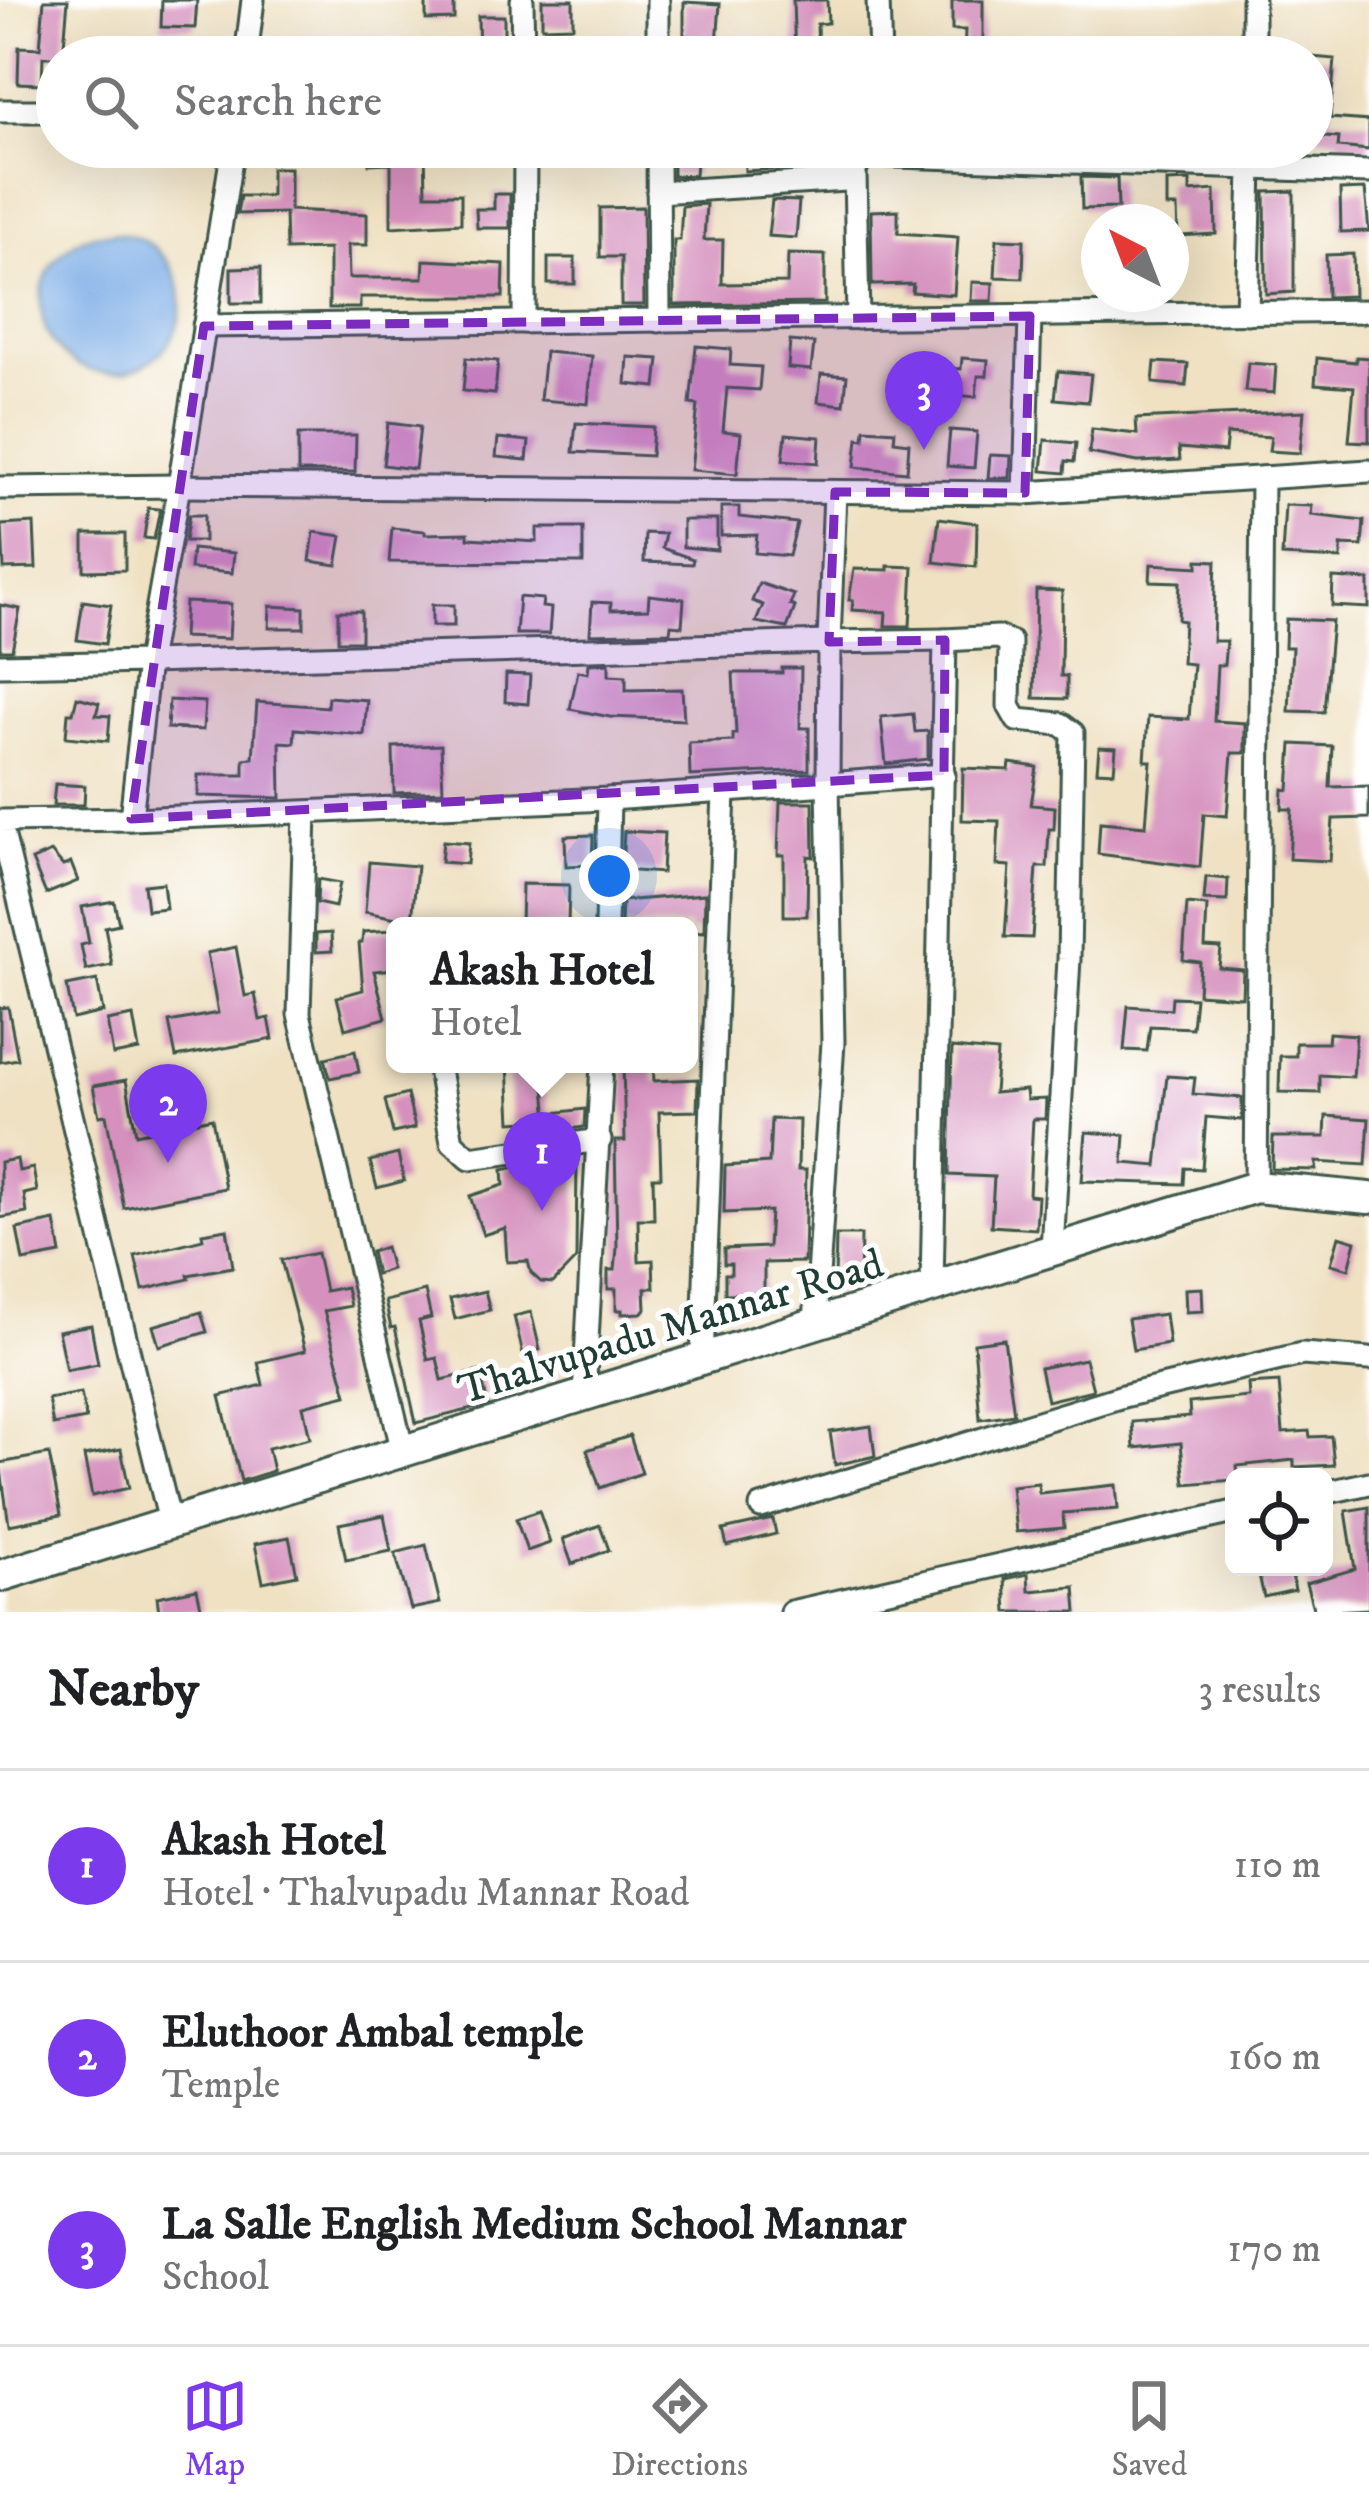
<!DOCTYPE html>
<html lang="en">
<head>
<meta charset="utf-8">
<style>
	:root { --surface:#fff; --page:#f2f2f2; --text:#202124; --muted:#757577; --line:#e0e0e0; --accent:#7c3aed }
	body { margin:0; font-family:"IM FELL DW Pica",serif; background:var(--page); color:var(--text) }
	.controls { position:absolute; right:36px; bottom:36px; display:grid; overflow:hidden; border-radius:18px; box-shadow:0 12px 48px #0002 }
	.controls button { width:108px; height:108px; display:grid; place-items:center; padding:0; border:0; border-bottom:3px solid var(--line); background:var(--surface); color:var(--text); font:60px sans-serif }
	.compass { position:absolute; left:1081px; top:204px; width:108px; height:108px; border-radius:50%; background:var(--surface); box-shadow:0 12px 48px #0002; rotate:318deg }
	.you { position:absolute; left:609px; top:876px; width:42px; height:42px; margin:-30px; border:9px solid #fff; border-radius:50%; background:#1a73e8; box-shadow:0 0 0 18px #1a73e833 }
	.badge { display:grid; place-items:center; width:78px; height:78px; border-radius:50%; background:var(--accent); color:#fff; font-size:39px; font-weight:700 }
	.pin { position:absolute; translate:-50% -99px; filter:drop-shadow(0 3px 6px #0008) }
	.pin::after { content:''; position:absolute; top:63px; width:42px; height:36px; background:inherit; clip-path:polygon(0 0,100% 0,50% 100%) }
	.popup { position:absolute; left:386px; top:917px; width:312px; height:156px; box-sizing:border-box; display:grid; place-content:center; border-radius:18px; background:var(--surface); filter:drop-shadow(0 3px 9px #0005); font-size:39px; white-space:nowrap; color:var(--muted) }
	.popup b { font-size:45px; color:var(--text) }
	.popup::after { content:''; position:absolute; left:50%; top:100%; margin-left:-24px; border:24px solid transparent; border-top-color:var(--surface) }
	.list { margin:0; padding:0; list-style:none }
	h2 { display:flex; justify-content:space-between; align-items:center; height:156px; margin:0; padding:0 48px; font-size:51px }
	h2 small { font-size:39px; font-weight:400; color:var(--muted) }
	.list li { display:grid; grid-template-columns:78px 1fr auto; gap:36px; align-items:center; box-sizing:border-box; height:192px; padding:0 48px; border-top:3px solid var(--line) }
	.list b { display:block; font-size:45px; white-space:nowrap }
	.list p { margin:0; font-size:39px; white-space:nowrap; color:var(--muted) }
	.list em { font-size:39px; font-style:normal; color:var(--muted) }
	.icon { flex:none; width:66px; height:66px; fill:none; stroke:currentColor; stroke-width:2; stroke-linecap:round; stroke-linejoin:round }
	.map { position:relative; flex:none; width:1369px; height:1612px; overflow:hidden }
	.search { position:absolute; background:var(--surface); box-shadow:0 12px 48px #0002; left:36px; right:36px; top:36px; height:132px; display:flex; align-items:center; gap:30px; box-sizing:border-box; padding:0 42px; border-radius:66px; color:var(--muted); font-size:45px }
	.sheet { height:732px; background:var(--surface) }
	nav { display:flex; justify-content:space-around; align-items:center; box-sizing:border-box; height:168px; border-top:3px solid var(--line); background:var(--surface); font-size:33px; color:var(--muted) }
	nav a { display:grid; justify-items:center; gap:6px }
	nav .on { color:var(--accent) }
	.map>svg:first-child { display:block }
	.water { fill:#79abe5; stroke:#4c748c; stroke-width:3 }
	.building { fill:#d590bd }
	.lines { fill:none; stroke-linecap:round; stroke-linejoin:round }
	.street-casing { stroke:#3e5649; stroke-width:27 }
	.secondary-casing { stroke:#3e5649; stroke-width:36 }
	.street { stroke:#fff; stroke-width:21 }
	.secondary { stroke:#fff; stroke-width:30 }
	.marked { fill:#7b2cbf; fill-opacity:0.2; stroke:#7b2cbf; stroke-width:9; stroke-dasharray:24 15; stroke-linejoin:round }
	.labels { text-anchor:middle; stroke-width:10; stroke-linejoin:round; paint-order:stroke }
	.street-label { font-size:42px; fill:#1f3d34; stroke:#fff }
</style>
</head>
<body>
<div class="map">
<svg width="1369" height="1612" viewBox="0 0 1369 1612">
	<rect width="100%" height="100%" fill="#fff"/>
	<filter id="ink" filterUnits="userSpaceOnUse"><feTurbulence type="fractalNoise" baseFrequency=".00833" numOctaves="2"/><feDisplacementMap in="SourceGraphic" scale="24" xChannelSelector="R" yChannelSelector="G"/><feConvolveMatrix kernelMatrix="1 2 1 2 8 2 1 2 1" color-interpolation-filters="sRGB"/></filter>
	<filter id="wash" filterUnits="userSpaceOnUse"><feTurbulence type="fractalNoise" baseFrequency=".004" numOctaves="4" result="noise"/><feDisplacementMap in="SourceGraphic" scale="48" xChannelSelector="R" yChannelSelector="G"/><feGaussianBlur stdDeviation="2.7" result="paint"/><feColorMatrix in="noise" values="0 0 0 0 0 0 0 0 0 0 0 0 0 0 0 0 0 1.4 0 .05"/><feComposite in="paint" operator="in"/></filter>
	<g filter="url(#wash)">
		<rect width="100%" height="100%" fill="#efe1c2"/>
		<circle class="water" cx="111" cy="303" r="70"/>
		<g id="blocks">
			<g class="building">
				<polygon points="44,0 68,0 63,57 43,57 42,84 18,83 19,47 40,48"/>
				<polygon points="162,0 197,0 195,28 161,27"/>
				<polygon points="426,0 454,0 454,19 426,20"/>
				<polygon points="542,0 573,0 573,26 542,27"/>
				<polygon points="793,0 827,0 828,23 817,24 818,57 795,57"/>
				<polygon points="952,0 983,0 983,57 964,57 965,30 952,30"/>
				<polygon points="684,2 720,4 716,57 684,57"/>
				<polygon points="478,16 504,16 504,55 479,56"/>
				<polygon points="1312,57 1335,59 1330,118 1369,121 1369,150 1338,147 1339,138 1312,136"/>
				<polygon points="368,147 425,147 426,194 461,194 461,223 391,227 391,163 369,164"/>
				<polygon points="744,147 842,147 843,160 838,165 745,171"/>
				<polygon points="673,158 696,160 695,175 673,176"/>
				<polygon points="271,168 290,168 290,210 367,214 367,245 348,245 349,278 423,278 424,260 504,264 503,297 360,297 360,308 329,308 329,249 286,250 285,213 237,214 240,196 271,196"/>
				<polygon points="1081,177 1117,178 1118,208 1082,209"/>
				<polygon points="1190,181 1190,192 1215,190 1216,234 1178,236 1177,207 1167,207 1167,182"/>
				<polygon points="1365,189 1369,231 1341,232 1340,190"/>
				<polygon points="1294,191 1294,292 1266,294 1265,192"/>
				<polygon points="494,194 510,194 510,228 477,228 476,209 494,209"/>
				<polygon points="772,200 799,201 796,238 768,236"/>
				<polygon points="706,204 704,240 723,240 722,284 787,283 788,254 825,255 825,303 674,305 674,240 680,240 682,206"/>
				<polygon points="643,207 644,305 621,305 621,257 600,257 600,208"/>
				<polygon points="898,210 898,233 958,237 954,295 912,292 913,284 872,285 871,211"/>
				<polygon points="997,239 1024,240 1023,278 995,277"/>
				<polygon points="1353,254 1354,296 1327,297 1326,255"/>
				<rect x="548" y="258" width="27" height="26"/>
				<polygon points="261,267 261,303 231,303 231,268"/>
				<polygon points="972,282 993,283 992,301 971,301"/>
				<polygon points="790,341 814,343 811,370 788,368"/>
				<polygon points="696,346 731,349 730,365 761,367 759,390 727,388 723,431 741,433 737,474 691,470 698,405 690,404"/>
				<polygon points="545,352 592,356 588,404 540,400"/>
				<polygon points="628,357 659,359 656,387 626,384"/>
				<polygon points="1356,357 1369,358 1369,442 1349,441 1354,387 1315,384 1317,358 1356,362"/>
				<polygon points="466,358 498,361 495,394 463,391"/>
				<polygon points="962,358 988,360 987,376 978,376 976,397 906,391 909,365 961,369"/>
				<polygon points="1155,362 1188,364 1186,386 1153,383"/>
				<polygon points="1248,363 1276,365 1274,393 1245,391"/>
				<polygon points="1058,371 1091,374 1088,402 1055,399"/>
				<polygon points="821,374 847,376 844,405 818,402"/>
				<polygon points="1304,411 1300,453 1269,451 1271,437 1227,434 1225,452 1179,448 1180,460 1138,462 1089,453 1092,429 1137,434 1136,419"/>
				<polygon points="388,423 420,427 415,469 383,465"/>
				<polygon points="576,423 653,427 651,456 573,452"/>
				<polygon points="865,429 895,431 894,441 909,443 907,472 855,467 858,438 864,439"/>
				<polygon points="950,430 977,432 974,468 947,466"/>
				<polygon points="786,434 820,437 818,463 783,460"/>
				<polygon points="298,435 356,435 355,472 298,472"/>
				<polygon points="498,438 529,441 527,460 496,457"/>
				<polygon points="1045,440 1076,443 1074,462 1066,461 1065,473 1042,471"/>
				<polygon points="990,455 1011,456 1010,478 988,478"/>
				<polygon points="1285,505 1312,506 1311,515 1364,521 1362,546 1341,545 1341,559 1282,556"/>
				<polygon points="721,507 739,507 739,517 797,523 789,556 755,553 757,535 721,536"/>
				<polygon points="148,508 160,509 154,539 144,538"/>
				<polygon points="189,515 204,515 204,541 185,541"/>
				<polygon points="939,518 977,523 976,567 934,562"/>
				<polygon points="683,520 717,520 717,550 683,547"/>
				<polygon points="34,523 36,568 4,569 2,525"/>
				<polygon points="392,528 425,531 425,534 468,533 468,538 537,542 537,528 583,528 583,563 389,562"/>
				<polygon points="314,532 342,536 337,565 310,561"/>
				<polygon points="645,533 665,534 662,548 693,559 692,564 644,562"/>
				<polygon points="84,534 125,534 125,570 84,571"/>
				<polygon points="192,549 234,553 232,573 190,569"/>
				<polygon points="1198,560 1216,561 1213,641 1226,641 1224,665 1217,665 1214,721 1245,723 1245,753 1232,753 1227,816 1204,814 1200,867 1098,854 1100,822 1146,826 1151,761 1145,761 1148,717 1189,719 1193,664 1182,663 1184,621 1178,620 1180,582 1150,581 1151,564 1198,567"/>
				<polygon points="888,566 913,567 910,626 885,626 886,612 852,610 853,600 849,600 854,569 888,570"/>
				<polygon points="1333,578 1369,580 1369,608 1332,606"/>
				<polygon points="759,583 794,595 790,605 795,607 787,628 756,622 763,605 752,601"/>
				<polygon points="1036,590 1062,591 1061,676 1067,676 1067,699 1034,698"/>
				<polygon points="649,595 684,599 682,626 671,625 670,632 590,634 592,602 611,603 611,610 648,609"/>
				<polygon points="519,597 543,599 542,607 551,608 549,634 516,634"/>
				<polygon points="83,601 111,605 105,644 77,640"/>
				<polygon points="185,602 231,604 229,639 183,637"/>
				<polygon points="0,605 20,609 12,650 0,650"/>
				<rect x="432" y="605" width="22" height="21"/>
				<polygon points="270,606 304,608 304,628 269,628"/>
				<rect x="338" y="611" width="23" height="30"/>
				<polygon points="1286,619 1332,621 1324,712 1289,711 1292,647 1285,647"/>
				<polygon points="609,663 609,675 626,676 626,690 682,689 684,720 610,717 570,709 578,671 588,673 589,664"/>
				<polygon points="782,668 801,668 800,728 809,728 809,770 690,776 689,743 733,741 733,734 736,734 733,673 782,673"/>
				<polygon points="506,674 530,675 528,704 505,702"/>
				<polygon points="77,697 99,703 96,715 110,716 108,741 66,737 68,713 73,713"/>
				<polygon points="328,697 367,700 364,735 295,729 294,743 280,742 281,798 198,796 198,775 244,775 244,759 253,758 257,702 327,707"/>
				<polygon points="169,700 205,702 203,730 167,728"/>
				<polygon points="913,714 915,732 928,731 928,759 886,764 881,717"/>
				<polygon points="1292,744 1332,746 1330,787 1369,786 1369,818 1333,819 1330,861 1289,859 1292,809 1282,809 1283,789 1289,790"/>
				<polygon points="441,745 443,791 394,793 393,747"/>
				<polygon points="1099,747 1116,748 1114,772 1097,771"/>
				<polygon points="1010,763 1037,767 1031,805 1055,807 1054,829 1049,829 1047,867 1037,867 1032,938 1005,937 1010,866 997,865 999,821 962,820 963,768 1009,770"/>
				<polygon points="55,784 85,786 84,805 53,805"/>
				<polygon points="780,802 813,802 814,857 808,856 807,916 784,916 784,855 778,855"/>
				<polygon points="624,831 664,833 662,873 622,870"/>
				<polygon points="593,835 592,865 566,866 565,836"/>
				<polygon points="443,841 469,843 467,864 441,862"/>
				<polygon points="51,852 63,866 71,863 78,881 46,894 32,860"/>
				<polygon points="369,862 417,866 412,921 365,912"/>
				<polygon points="1206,877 1228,879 1227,901 1204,900"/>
				<polygon points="318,879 340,883 335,907 317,903"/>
				<polygon points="163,883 166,908 147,910 144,885"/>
				<polygon points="522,884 569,885 568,926 521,926"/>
				<polygon points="705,894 704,932 689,931 689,926 621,926 622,901"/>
				<polygon points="114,901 119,924 105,927 112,965 86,970 81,945 89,943 82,907"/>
				<polygon points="1187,904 1207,906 1205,947 1221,948 1219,968 1243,970 1242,997 1198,994 1200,962 1183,960"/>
				<polygon points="392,930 395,969 374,971 386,1018 345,1029 337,997 363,990 359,943 362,943 363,932"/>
				<polygon points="331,933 332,951 316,952 316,934"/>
				<polygon points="236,947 245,996 255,994 260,1020 269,1018 273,1039 176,1057 169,1022 218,1013 207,953"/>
				<polygon points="97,980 103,1012 73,1019 67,986"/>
				<polygon points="1172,997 1195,998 1192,1028 1150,1026 1147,1051 1124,1050 1128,1006 1171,1009"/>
				<polygon points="8,1007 18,1059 0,1062 0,1008"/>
				<polygon points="133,1016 139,1050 113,1055 107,1021"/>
				<polygon points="1329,1033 1356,1035 1353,1077 1320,1075 1320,1093 1279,1092 1280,1056 1296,1056 1296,1043 1328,1043"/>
				<polygon points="952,1048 997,1052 994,1093 1026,1090 1027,1100 1046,1099 1045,1119 1033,1119 1029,1195 1038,1196 1036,1229 991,1226 994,1177 949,1175"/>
				<polygon points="355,1051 359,1072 330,1078 325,1058"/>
				<polygon points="508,1064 543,1064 548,1120 511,1122"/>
				<polygon points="653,1064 654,1081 698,1079 697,1111 659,1112 661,1177 653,1177 654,1219 638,1219 639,1261 653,1260 654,1288 645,1288 646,1309 641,1313 622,1314 622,1310 616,1310 616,1289 608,1289 608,1270 615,1270 617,1248 615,1141 625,1141 623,1065"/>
				<polygon points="1167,1076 1195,1078 1193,1094 1242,1098 1242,1120 1206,1117 1202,1169 1185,1168 1184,1184 1082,1181 1086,1132 1125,1135 1123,1163 1157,1166"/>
				<polygon points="126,1080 136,1134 212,1118 225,1188 124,1208 106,1115 99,1116 93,1086"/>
				<polygon points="407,1094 415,1128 393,1133 385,1100"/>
				<polygon points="585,1109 584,1127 555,1131 553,1113"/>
				<polygon points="1326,1116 1369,1119 1366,1165 1316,1162 1316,1170 1272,1169 1273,1137 1325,1137"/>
				<polygon points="771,1119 799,1120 798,1170 806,1170 804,1262 764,1263 764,1293 725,1294 725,1274 731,1274 731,1264 724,1264 724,1249 768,1247 770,1211 724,1213 725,1166 769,1163"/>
				<polygon points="398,1154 404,1181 377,1188 370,1161"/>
				<polygon points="577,1158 576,1259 553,1283 541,1282 531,1273 528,1261 507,1262 505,1228 483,1235 470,1196 504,1185 503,1169"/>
				<polygon points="17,1159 19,1171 33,1168 37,1191 24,1194 27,1213 0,1218 0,1162"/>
				<polygon points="55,1221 61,1254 23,1261 17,1229"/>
				<polygon points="227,1229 233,1267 188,1275 189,1279 143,1290 135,1256 203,1239 202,1233"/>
				<polygon points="836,1235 861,1235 860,1282 835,1282"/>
				<polygon points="1339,1236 1356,1241 1349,1269 1331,1264"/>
				<polygon points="385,1247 391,1269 376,1274 371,1252"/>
				<polygon points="317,1253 325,1291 346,1287 350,1306 324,1311 347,1395 303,1406 310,1438 268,1448 273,1471 241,1481 220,1396 263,1385 258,1362 305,1351 281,1260"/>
				<polygon points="1202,1288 1203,1311 1186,1312 1185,1289"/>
				<polygon points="425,1291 431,1318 419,1321 428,1360 437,1358 442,1380 480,1371 488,1405 416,1423 395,1327 391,1328 385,1301"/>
				<polygon points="485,1291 490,1310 455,1319 450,1299"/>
				<polygon points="201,1312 207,1332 159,1346 153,1326"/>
				<polygon points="531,1312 540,1350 523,1354 514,1316"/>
				<polygon points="1165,1314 1169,1344 1133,1350 1128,1319"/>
				<polygon points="91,1325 98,1364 66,1370 58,1331"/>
				<polygon points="1004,1339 1014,1414 980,1419 974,1343"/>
				<polygon points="1085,1359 1093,1390 1047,1401 1040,1368"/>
				<polygon points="1279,1382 1283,1433 1309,1431 1310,1437 1331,1436 1334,1465 1294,1467 1294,1460 1237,1466 1238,1477 1234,1480 1185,1484 1181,1443 1134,1448 1132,1422 1190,1417 1189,1403 1249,1397 1248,1384"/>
				<polygon points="81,1393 86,1419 53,1425 48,1399"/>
				<polygon points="871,1426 875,1456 835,1465 830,1432"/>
				<polygon points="630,1436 642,1473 600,1488 587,1450"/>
				<polygon points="121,1449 129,1488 92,1496 84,1456"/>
				<polygon points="49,1454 61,1515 9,1525 0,1463"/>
				<polygon points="1038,1483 1039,1493 1116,1485 1118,1509 1063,1513 1064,1528 1016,1532 1011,1486"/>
				<polygon points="1369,1507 1369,1609 1314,1612 1306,1583 1355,1569 1346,1511"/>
				<polygon points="539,1511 550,1543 527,1551 516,1519"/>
				<polygon points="384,1515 391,1551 346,1560 339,1524"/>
				<polygon points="773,1519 776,1534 727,1546 723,1530"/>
				<polygon points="600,1525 609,1550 572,1564 563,1539"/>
				<polygon points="289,1537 297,1575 263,1582 255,1544"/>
				<polygon points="426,1545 440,1603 411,1609 395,1553"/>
				<polygon points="1257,1567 1290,1567 1295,1590 1264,1597"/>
				<polygon points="1028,1574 1029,1591 1075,1587 1077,1612 1007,1612 1005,1579"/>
				<polygon points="197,1589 202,1612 159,1612 157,1597"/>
			</g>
		</g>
	</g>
	<g filter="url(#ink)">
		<use href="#blocks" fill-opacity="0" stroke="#3e5649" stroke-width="3"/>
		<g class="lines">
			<g class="street-casing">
				<g id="street">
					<polyline points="522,0 523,57"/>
					<polyline points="878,0 880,57"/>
					<polyline points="246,57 253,0"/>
					<polyline points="658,57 658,0"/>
					<polyline points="1253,57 1253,0"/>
					<polyline points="0,111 57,111"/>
					<polyline points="233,147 179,486 1025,493 1369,471"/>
					<polyline points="658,147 659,321"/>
					<polyline points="1251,147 1251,168 1369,172"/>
					<polyline points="855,173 858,318"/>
					<polyline points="658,192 846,180 866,155 1251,168 1247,313"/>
					<polyline points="524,322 525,147"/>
					<polyline points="204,326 1369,311"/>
					<polyline points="0,488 179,486 148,662 829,642 828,784 609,799 131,819 148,662 0,665"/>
					<polyline points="835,492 829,642 945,640"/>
					<polyline points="1025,493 1030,316"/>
					<polyline points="305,813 299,1014 403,1452"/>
					<polyline points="131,819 0,821 170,1522"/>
					<polyline points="606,926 609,799"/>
					<polyline points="438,1064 452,1142 470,1158 600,1140"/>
					<polyline points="1256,1187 1262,478"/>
					<polyline points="932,1286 945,640 998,637 1010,642 1009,706 1017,720 1061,724 1073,733 1069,959 1052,1249"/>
					<polyline points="815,1323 833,1042 828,784 944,775"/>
					<polyline points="702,1359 724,793"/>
					<polyline points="584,1396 602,1064"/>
					<polyline points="1324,1493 1369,1483"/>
					<polyline points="761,1507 1123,1396 1302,1354 1369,1359"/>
					<polyline points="791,1612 1234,1512"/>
				</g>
			</g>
			<g class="secondary-casing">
				<polyline id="secondary" points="0,1576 1256,1187 1369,1198"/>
			</g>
			<use href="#street" class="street"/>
			<use href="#secondary" class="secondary"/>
		</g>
	</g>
	<path class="marked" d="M1030,316L1025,493L835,492L829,642L945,640L944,775L131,819L204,326Z"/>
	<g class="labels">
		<g class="street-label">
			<text transform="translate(670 1325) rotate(-17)" y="15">Thalvupadu Mannar Road</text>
		</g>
	</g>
</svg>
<div class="controls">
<button><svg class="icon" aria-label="locate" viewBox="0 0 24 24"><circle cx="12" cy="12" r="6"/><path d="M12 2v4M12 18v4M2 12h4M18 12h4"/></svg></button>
</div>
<svg class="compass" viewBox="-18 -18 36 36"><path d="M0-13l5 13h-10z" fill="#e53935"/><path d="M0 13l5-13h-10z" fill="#757577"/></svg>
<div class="you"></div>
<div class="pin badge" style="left:542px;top:1211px">1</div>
<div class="popup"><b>Akash Hotel</b>Hotel</div>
<div class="pin badge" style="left:168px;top:1163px">2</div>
<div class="pin badge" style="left:924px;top:450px">3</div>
<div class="search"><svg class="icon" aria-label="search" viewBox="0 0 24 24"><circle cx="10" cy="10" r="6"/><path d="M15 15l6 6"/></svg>Search here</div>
</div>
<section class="sheet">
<h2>Nearby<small>3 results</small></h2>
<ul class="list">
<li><span class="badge">1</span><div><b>Akash Hotel</b><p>Hotel · Thalvupadu Mannar Road</p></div><em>110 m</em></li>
<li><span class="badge">2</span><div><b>Eluthoor Ambal temple</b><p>Temple</p></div><em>160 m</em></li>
<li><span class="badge">3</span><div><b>La Salle English Medium School Mannar</b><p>School</p></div><em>170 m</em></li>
</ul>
</section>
<nav>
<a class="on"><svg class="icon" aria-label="map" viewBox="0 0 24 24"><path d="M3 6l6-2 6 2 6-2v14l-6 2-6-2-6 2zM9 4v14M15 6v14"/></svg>Map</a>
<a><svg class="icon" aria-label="directions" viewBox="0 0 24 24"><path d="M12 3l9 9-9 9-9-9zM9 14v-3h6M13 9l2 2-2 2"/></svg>Directions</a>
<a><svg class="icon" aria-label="saved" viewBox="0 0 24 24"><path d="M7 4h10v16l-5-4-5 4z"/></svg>Saved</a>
</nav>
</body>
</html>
